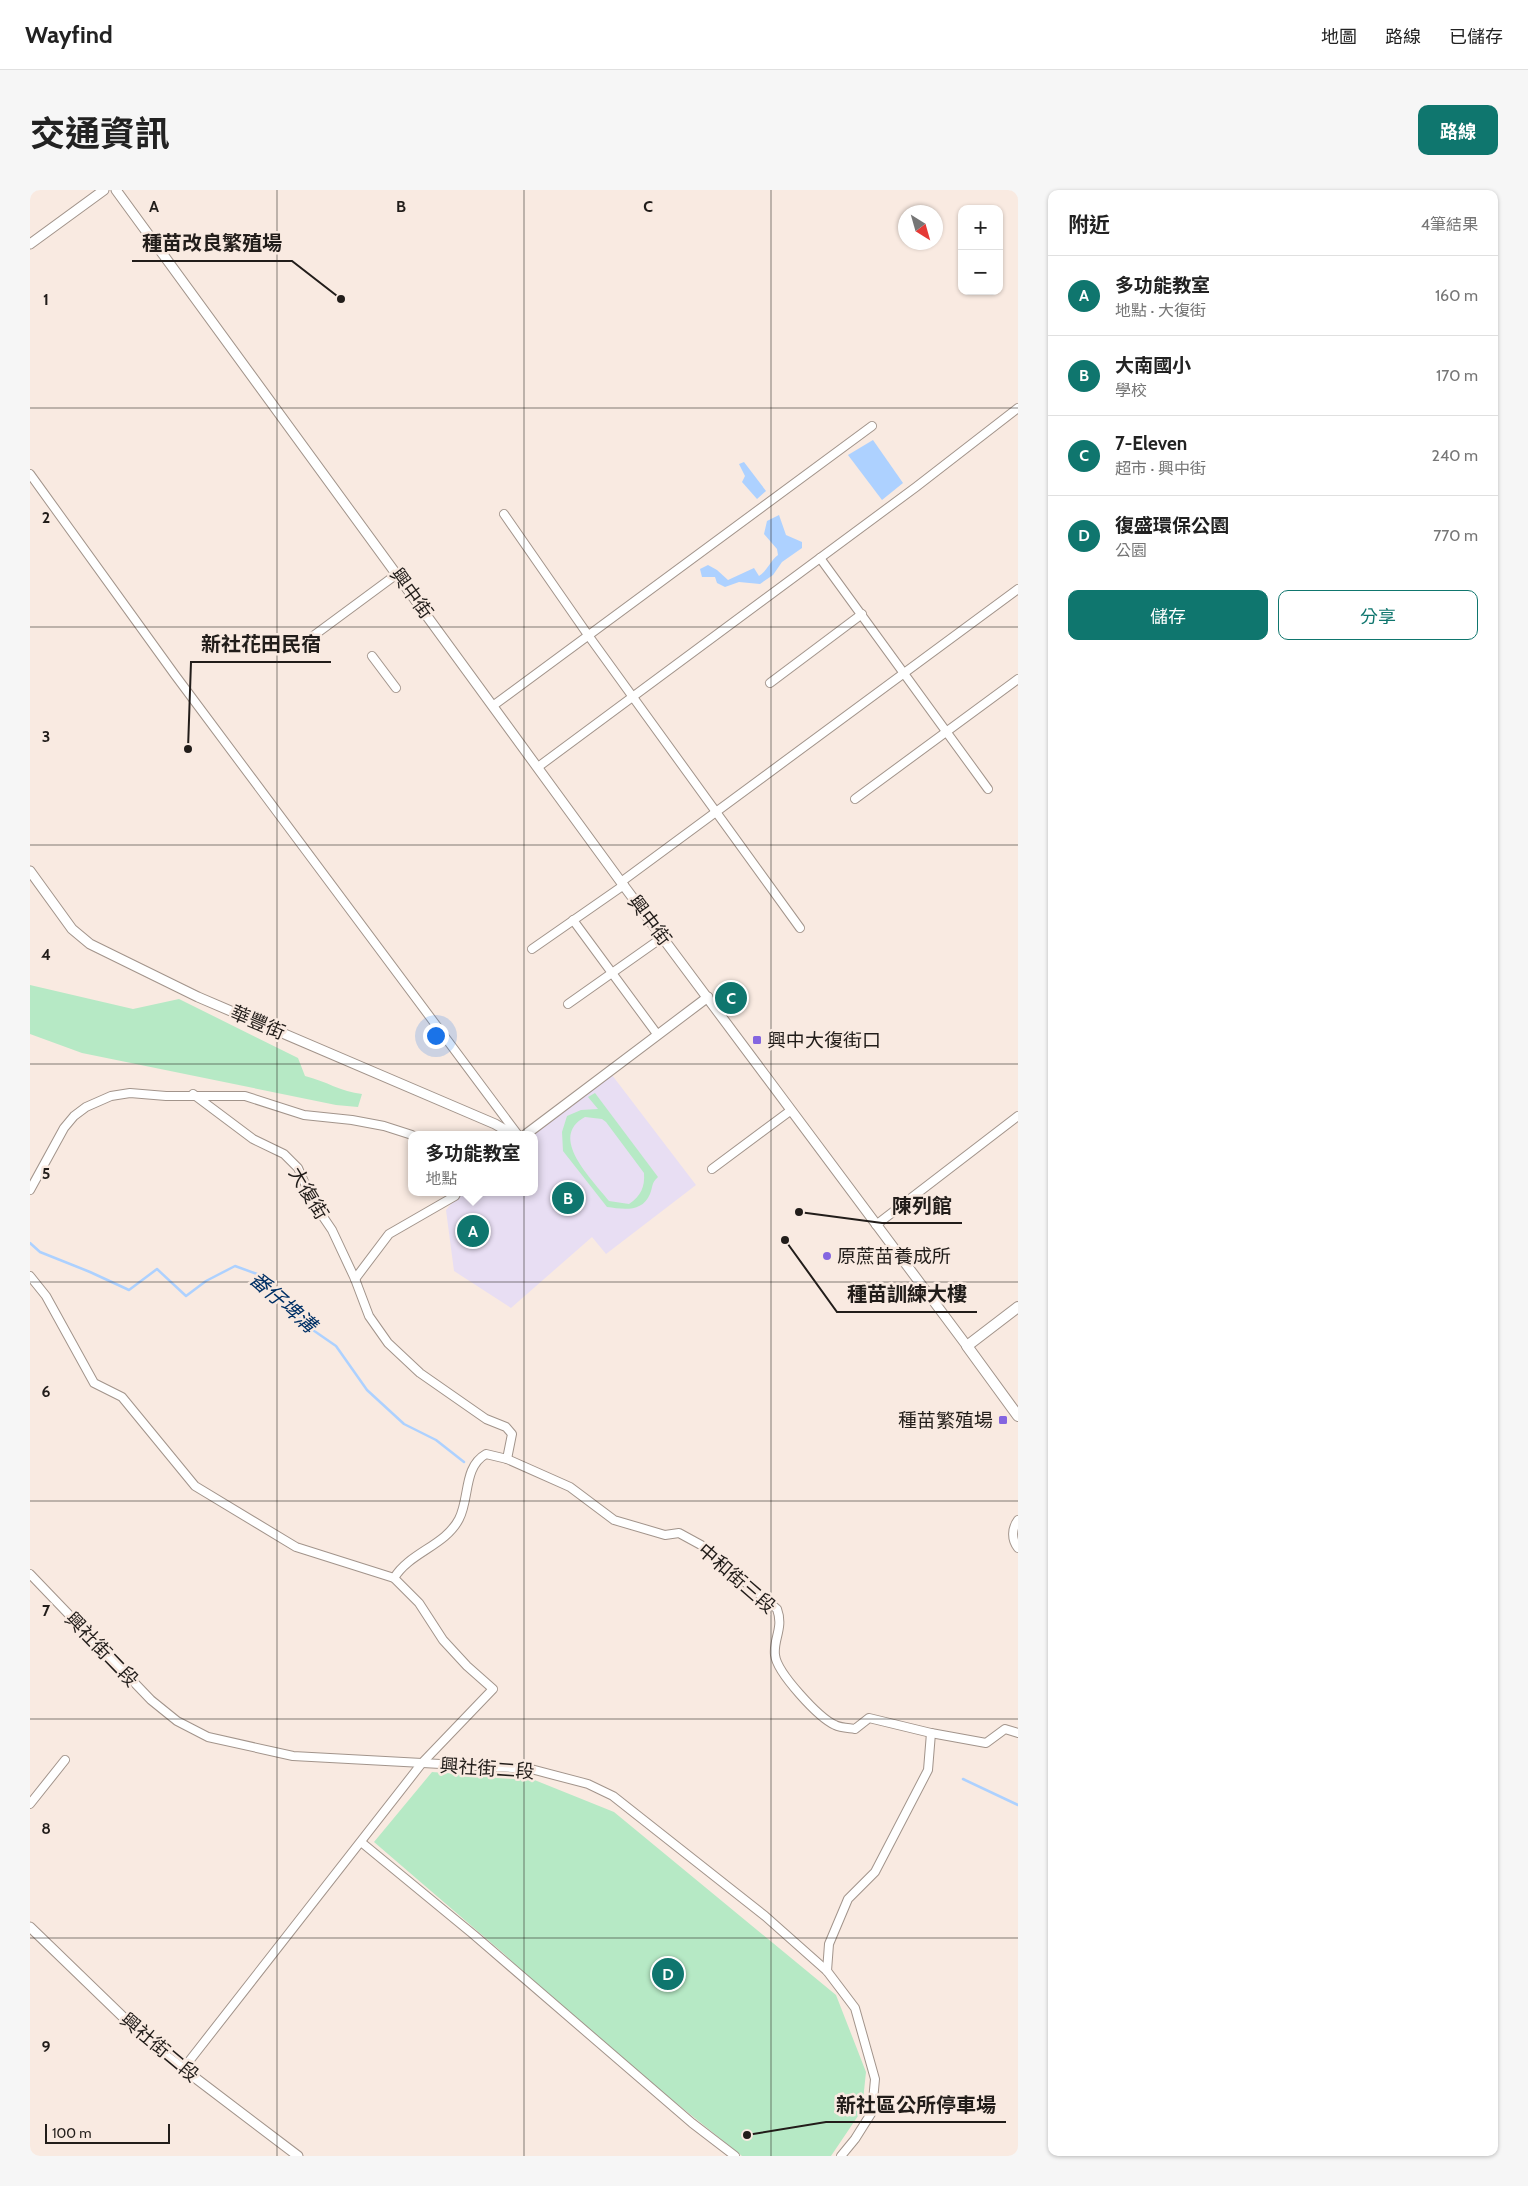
<!DOCTYPE html>
<html lang="zh-TW">
<head>
<meta charset="utf-8">
<style>
	:root { --surface:#fff; --page:#f6f6f6; --text:#222; --muted:#767676; --line:#e0e0e0; --accent:#0f766e }
	body { margin:0; font-family:Cabin,"Noto Sans TC",sans-serif; background:var(--page); color:var(--text) }
	.controls { position:absolute; right:15px; top:15px; display:grid; overflow:hidden; border-radius:10px; box-shadow:0 1px 4px #0004 }
	.controls button { width:45px; height:45px; display:grid; place-items:center; padding:0; border:0; border-bottom:1px solid var(--line); background:var(--surface); color:var(--text); font:25px sans-serif }
	.compass { position:absolute; left:868px; top:15px; width:45px; height:45px; border-radius:50%; background:var(--surface); box-shadow:0 1px 4px #0004; rotate:143deg }
	.scale { position:absolute; left:15px; bottom:12px; width:125px; box-sizing:border-box; padding-left:5px; border:2px solid #221d1a; border-top:0; font-size:14px; line-height:18px; white-space:nowrap; color:#221d1a; -webkit-text-stroke:4px #f9eae1; paint-order:stroke }
	.you { position:absolute; left:405px; top:845px; width:18px; height:18px; margin:-12px; border:4px solid #fff; border-radius:50%; background:#1a73e8; box-shadow:0 0 0 8px #1a73e833 }
	.badge { display:grid; place-items:center; width:32px; height:32px; border-radius:50%; background:var(--accent); color:#fff; font-size:16px; font-weight:700 }
	.pin { position:absolute; translate:-50% -50%; border:2px solid #fff; box-shadow:0 1px 5px #0006 }
	.popup { position:absolute; left:378px; top:941px; width:130px; height:65px; box-sizing:border-box; display:grid; place-content:center; border-radius:10px; background:var(--surface); filter:drop-shadow(0 1px 4px #0005); font-size:16px; white-space:nowrap; color:var(--muted) }
	.popup b { font-size:19px; color:var(--text) }
	.popup::after { content:''; position:absolute; left:50%; top:100%; margin-left:-10px; border:10px solid transparent; border-top-color:var(--surface) }
	.list { margin:0; padding:0; list-style:none }
	h2 { display:flex; justify-content:space-between; align-items:center; height:65px; margin:0; padding:0 20px; font-size:21px }
	h2 small { font-size:16px; font-weight:400; color:var(--muted) }
	.list li { display:grid; grid-template-columns:32px 1fr auto; gap:15px; align-items:center; box-sizing:border-box; height:80px; padding:0 20px; border-top:1px solid var(--line) }
	.list b { display:block; font-size:19px; white-space:nowrap }
	.list p { margin:0; font-size:16px; white-space:nowrap; color:var(--muted) }
	.list em { font-size:16px; font-style:normal; color:var(--muted) }
	.actions { display:flex; gap:10px; padding:15px 20px }
	.actions a { flex:1; padding:11px 0; border:1px solid var(--accent); border-radius:10px; text-align:center; font-size:18px; color:var(--accent) }
	.actions .main { background:var(--accent); color:#fff }
	.map { position:relative; flex:none; width:988px; height:1966px; overflow:hidden; border-radius:10px }
	header { display:flex; align-items:center; gap:30px; box-sizing:border-box; height:70px; padding:0 25px; background:var(--surface); border-bottom:1px solid var(--line) }
	header strong { font-size:24px }
	nav { display:flex; gap:28px; margin-inline-start:auto; font-size:18px }
	.intro { display:flex; align-items:center; justify-content:space-between; box-sizing:border-box; height:120px; padding:0 30px }
	h1 { margin:0; font-size:35px }
	.button { padding:12px 22px; border-radius:10px; background:var(--accent); color:#fff; font-size:18px; font-weight:700 }
	main { display:flex; gap:30px; padding:0 30px }
	aside { flex:1; background:var(--surface); border-radius:10px; box-shadow:0 1px 4px #0004 }
	.map>svg:first-child { display:block }
	.education { fill:#e8def3 }
	.green { fill:#b6e9c5; fill-rule:evenodd }
	.water { fill:#add1ff }
	.lines { fill:none; stroke-linecap:round; stroke-linejoin:round }
	.stream { stroke:#add1ff; stroke-width:2.5 }
	.minor-casing { stroke:#a2948b; stroke-width:10 }
	.tertiary-casing { stroke:#a2948b; stroke-width:11 }
	.secondary-casing { stroke:#a2948b; stroke-width:12 }
	.minor { stroke:#fff; stroke-width:8 }
	.tertiary { stroke:#fff; stroke-width:9 }
	.secondary { stroke:#fff; stroke-width:10 }
	.grid { fill:none; stroke:#221d1a; stroke-width:1; stroke-opacity:0.55 }
	.poi-dot { fill:#8465e0; stroke:#f9eae1; stroke-width:2 }
	.labels { text-anchor:middle; stroke-width:5; stroke-linejoin:round; paint-order:stroke }
	.street-label { font-size:19px; fill:#221d1a; stroke:#f9eae1 }
	.poi-label { font-size:19px; fill:#221d1a; stroke:#f9eae1; text-anchor:start }
	.water-label { font-size:20px; font-style:italic; fill:#003065; stroke:#f9eae1 }
	.grid-label { font-size:16px; text-anchor:middle; font-weight:bold; fill:#221d1a; stroke:#f9eae1; stroke-width:5; stroke-linejoin:round; paint-order:stroke }
	.leader { fill:none; stroke:#221d1a; stroke-width:2 }
	.callout-dot { fill:#221d1a; stroke:#f9eae1; stroke-width:2 }
	.callout-label { font-size:20px; text-anchor:middle; font-weight:bold; fill:#221d1a; stroke:#f9eae1; stroke-width:5; stroke-linejoin:round; paint-order:stroke }
</style>
</head>
<body>
<header>
<strong>Wayfind</strong>
<nav><a>地圖</a><a>路線</a><a>已儲存</a></nav>
</header>
<div class="intro"><h1>交通資訊</h1><a class="button">路線</a></div>
<main>
<div class="map">
<svg width="988" height="1966" viewBox="0 0 988 1966">
	<rect width="100%" height="100%" fill="#f9eae1"/>
	<polygon class="education" points="582,885 666,995 576,1064 562,1047 481,1118 424,1081 416,1020 431,1002 504,1002 504,945 499,945"/>
	<g class="green">
		<path d="M0,795L103,819L149,809L268,868L275,886C296,891 311,902 332,904L328,917L306,915L52,863L0,844Z"/>
		<path d="M565,903L628,987C621,993 623,997 620,1004C612,1023 593,1019 577,1017L533,961L532,942L537,926L551,920L568,919L558,907ZM555,927L572,929L576,932L614,983C615,997 611,1006 599,1014L579,1011C563,990 517,947 555,927Z"/>
		<polygon points="402,1582 502,1589 584,1622 806,1805 836,1882 832,1920 801,1966 712,1966 554,1839 473,1763 344,1652"/>
	</g>
	<g class="water">
		<polygon points="843,250 873,293 852,310 818,265"/>
		<polygon points="714,272 736,301 727,309 712,292 715,286 709,274"/>
		<path d="M749,325L756,345L772,352V358L752,372L743,385L730,394L709,392L695,397L687,393L685,387H672L670,379L678,375L687,380L698,390L724,378L729,386C738,380 740,371 748,365L747,359L734,344L737,331Z"/>
	</g>
	<g class="lines">
		<g class="stream">
			<polyline points="0,1053 10,1062 60,1082 99,1100 127,1079 156,1106 176,1091 205,1076 227,1084 280,1138 306,1156 337,1200 374,1234 406,1250 434,1272"/>
			<polyline points="933,1589 988,1615"/>
		</g>
		<g class="minor-casing">
			<g id="minor">
				<polyline points="0,284 145,485 488,945"/>
				<polyline points="474,324 558,445 770,738"/>
				<polyline points="790,368 958,599"/>
				<polyline points="275,452 367,384"/>
				<polyline points="342,466 366,498"/>
				<polyline points="740,493 832,424"/>
				<polyline points="464,515 842,236"/>
				<polyline points="508,577 886,297 988,218"/>
				<polyline points="825,609 988,489"/>
				<polyline points="591,692 988,399"/>
				<polyline points="543,730 627,844"/>
				<polyline points="502,759 594,695"/>
				<polyline points="538,814 633,747"/>
				<polyline points="163,904 223,949 254,964 268,978 283,1012 302,1040 325,1089 339,1126 358,1153 390,1183 456,1229 476,1237 482,1244 477,1269"/>
				<polyline points="682,979 760,921"/>
				<polyline points="0,1000 34,938 44,926 56,917 81,906 100,903 136,906 215,906 274,925 322,930 354,936 382,945"/>
				<polyline points="846,1035 988,926"/>
				<polyline points="0,1086 16,1106 64,1193 92,1207 165,1296 266,1357 364,1388 389,1413 413,1450 437,1476 463,1499 392,1573 153,1879"/>
				<polyline points="325,1089 359,1044 425,1006 427,1002"/>
				<path d="M988,1330C982,1338 981,1349 988,1358"/>
				<polyline points="0,1384 121,1510 147,1531 178,1547 263,1566 501,1579 558,1594 583,1606 735,1726 797,1781 825,1818 845,1889 842,1922 825,1949 811,1966"/>
				<path d="M364,1388C380,1362 415,1356 429,1329C440,1308 433,1277 456,1264L477,1269L540,1297L584,1330L635,1345L649,1343L671,1355L747,1419C754,1438 743,1449 745,1465C747,1483 789,1528 805,1535C811,1538 819,1538 825,1539L839,1528L901,1543L956,1553L975,1539L988,1543"/>
				<polyline points="0,1614 35,1570"/>
				<polyline points="331,1652 444,1745 662,1933 705,1966"/>
				<polyline points="797,1781 799,1754 818,1709 845,1682 898,1580 901,1543"/>
			</g>
		</g>
		<g class="tertiary-casing">
			<g id="tertiary">
				<polyline points="86,0 591,692 937,1156"/>
				<polyline points="0,54 74,0"/>
				<polyline points="0,681 42,739 60,754 168,807 465,934 484,945"/>
				<polyline points="495,945 678,807"/>
				<polyline points="0,1737 122,1855 268,1966"/>
			</g>
		</g>
		<g class="secondary-casing">
			<polyline id="secondary" points="988,1117 937,1156 988,1226"/>
		</g>
		<use href="#minor" class="minor"/>
		<use href="#tertiary" class="tertiary"/>
		<use href="#secondary" class="secondary"/>
	</g>
	<path class="grid" d="M247,0V1966M494,0V1966M741,0V1966M0,218H988M0,437H988M0,655H988M0,874H988M0,1092H988M0,1311H988M0,1529H988M0,1748H988"/>
	<g class="poi-dot">
		<rect x="722" y="845" width="10" height="10" rx="2.5"/>
		<circle cx="797" cy="1066" r="5"/>
		<rect x="968" y="1225" width="10" height="10" rx="2.5"/>
	</g>
	<g class="labels">
		<g class="street-label">
			<text transform="translate(382 403) rotate(54)" y="7">興中街</text>
			<text transform="translate(620 730) rotate(53)" y="7">興中街</text>
			<text transform="translate(228 832) rotate(23)" y="7">華豐街</text>
			<text transform="translate(279 1003) rotate(59)" y="7">大復街</text>
			<text transform="translate(707 1388) rotate(41)" y="7">中和街三段</text>
			<text transform="translate(72 1459) rotate(46)" y="7">興社街二段</text>
			<text transform="translate(457 1578) rotate(4)" y="7">興社街二段</text>
			<text transform="translate(130 1857) rotate(40)" y="7">興社街二段</text>
		</g>
		<g class="poi-label">
			<text x="737" y="857">興中大復街口</text>
			<text x="807" y="1073">原蔗苗養成所</text>
			<text x="963" y="1237" text-anchor="end">種苗繁殖場</text>
		</g>
		<g class="water-label">
			<text transform="translate(253 1112) rotate(41)" y="7">番仔埤溝</text>
		</g>
	</g>
	<g class="grid-label">
		<text x="124" y="22">A</text>
		<text x="371" y="22">B</text>
		<text x="618" y="22">C</text>
		<text x="16" y="115">1</text>
		<text x="16" y="333">2</text>
		<text x="16" y="552">3</text>
		<text x="16" y="770">4</text>
		<text x="16" y="989">5</text>
		<text x="16" y="1207">6</text>
		<text x="16" y="1426">7</text>
		<text x="16" y="1644">8</text>
		<text x="16" y="1862">9</text>
	</g>
	<path class="leader" d="M311 109L262 71H102M158 559L161 472H301M769 1022L852 1033H932M755 1050L807 1122H947M717 1945L796 1932H976"/>
	<g class="callout-dot">
		<circle cx="311" cy="109" r="5"/>
		<circle cx="158" cy="559" r="5"/>
		<circle cx="769" cy="1022" r="5"/>
		<circle cx="755" cy="1050" r="5"/>
		<circle cx="717" cy="1945" r="5"/>
	</g>
	<g class="callout-label">
		<text x="182" y="60">種苗改良繁殖場</text>
		<text x="231" y="461">新社花田民宿</text>
		<text x="892" y="1023">陳列館</text>
		<text x="877" y="1111">種苗訓練大樓</text>
		<text x="886" y="1922">新社區公所停車場</text>
	</g>
</svg>
<div class="controls">
<button>+</button>
<button>−</button>
</div>
<svg class="compass" viewBox="-18 -18 36 36"><path d="M0-13l5 13h-10z" fill="#e53935"/><path d="M0 13l5-13h-10z" fill="#767676"/></svg>
<div class="scale">100 m</div>
<div class="you"></div>
<div class="pin badge" style="left:443px;top:1041px">A</div>
<div class="popup"><b>多功能教室</b>地點</div>
<div class="pin badge" style="left:538px;top:1008px">B</div>
<div class="pin badge" style="left:701px;top:808px">C</div>
<div class="pin badge" style="left:638px;top:1784px">D</div>
</div>
<aside>
<h2>附近<small>4筆結果</small></h2>
<ul class="list">
<li><span class="badge">A</span><div><b>多功能教室</b><p>地點 · 大復街</p></div><em>160 m</em></li>
<li><span class="badge">B</span><div><b>大南國小</b><p>學校</p></div><em>170 m</em></li>
<li><span class="badge">C</span><div><b>7-Eleven</b><p>超市 · 興中街</p></div><em>240 m</em></li>
<li><span class="badge">D</span><div><b>復盛環保公園</b><p>公園</p></div><em>770 m</em></li>
</ul>
<div class="actions"><a class="main">儲存</a><a>分享</a></div>
</aside>
</main>
</body>
</html>
